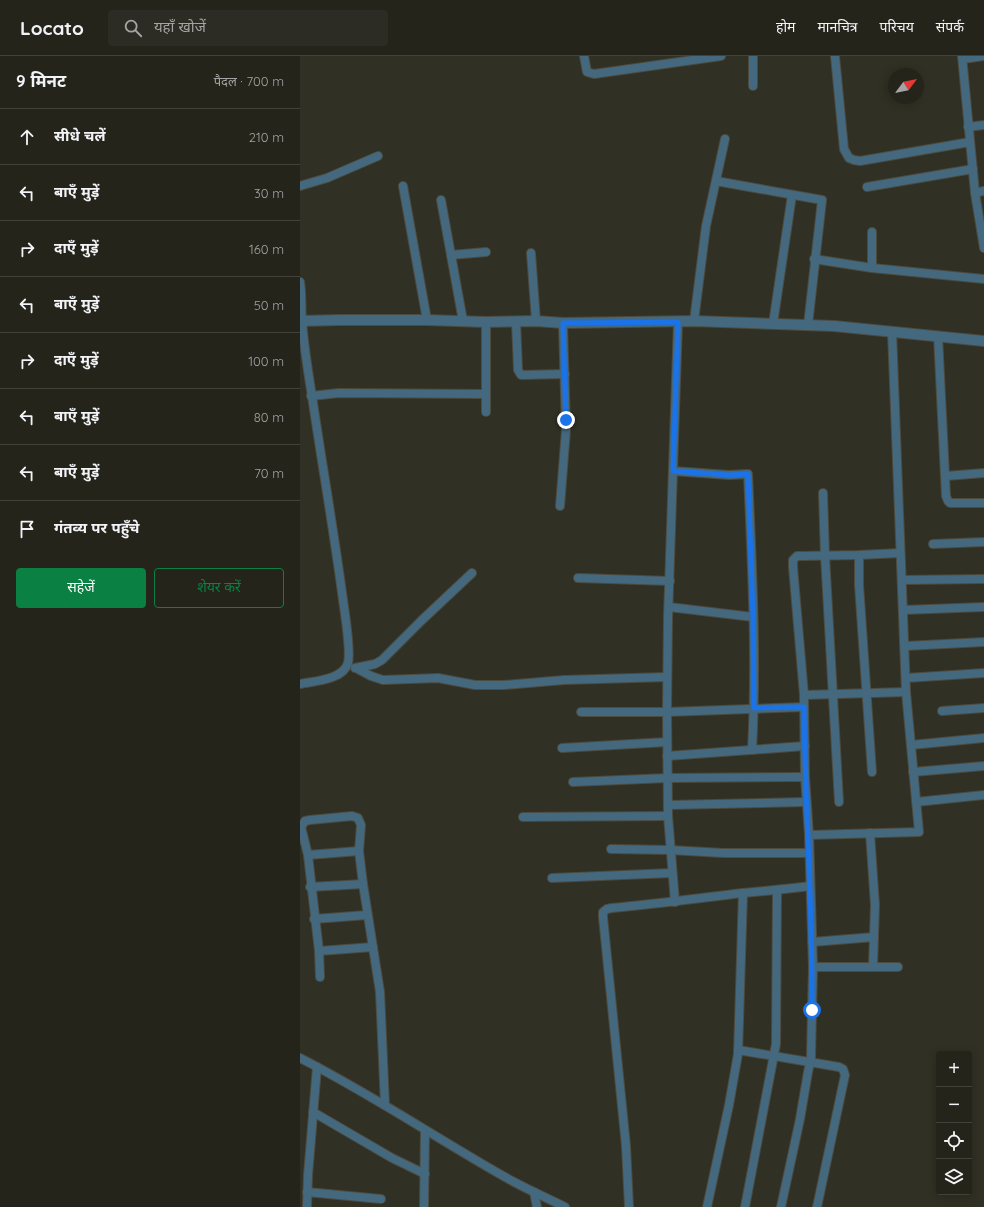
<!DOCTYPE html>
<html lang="hi">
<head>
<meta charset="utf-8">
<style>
	:root { --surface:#25241b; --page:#2d2c24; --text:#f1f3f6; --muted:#a3a4a3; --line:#42413a; --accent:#0b8043 }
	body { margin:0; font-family:Quicksand,"Noto Sans Devanagari",sans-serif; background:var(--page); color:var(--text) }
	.controls { position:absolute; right:12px; bottom:12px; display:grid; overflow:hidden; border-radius:4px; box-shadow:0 2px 10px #0003 }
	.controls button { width:36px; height:36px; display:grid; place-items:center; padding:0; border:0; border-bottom:1px solid var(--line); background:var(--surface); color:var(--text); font:20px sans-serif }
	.compass { position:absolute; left:588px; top:12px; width:36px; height:36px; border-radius:50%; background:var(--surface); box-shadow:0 2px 10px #0003; rotate:58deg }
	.stop { position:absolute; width:12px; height:12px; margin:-9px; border:3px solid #1a73e8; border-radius:50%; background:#fff }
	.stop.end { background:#1a73e8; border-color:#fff; box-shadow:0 1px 4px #0008 }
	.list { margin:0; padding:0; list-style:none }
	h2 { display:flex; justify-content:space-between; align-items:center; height:52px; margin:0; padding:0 16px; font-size:17px }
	h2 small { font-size:13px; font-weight:400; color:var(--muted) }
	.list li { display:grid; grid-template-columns:26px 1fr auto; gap:12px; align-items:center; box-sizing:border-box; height:56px; padding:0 16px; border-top:1px solid var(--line) }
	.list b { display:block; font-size:15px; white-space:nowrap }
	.list em { font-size:13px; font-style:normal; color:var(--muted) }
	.actions { display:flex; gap:8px; padding:12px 16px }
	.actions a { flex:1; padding:9px 0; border:1px solid var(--accent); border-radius:4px; text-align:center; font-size:14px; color:var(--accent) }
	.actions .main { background:var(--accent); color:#fff }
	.icon { flex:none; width:22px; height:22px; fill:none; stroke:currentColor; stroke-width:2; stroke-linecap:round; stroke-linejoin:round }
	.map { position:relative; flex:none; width:684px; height:1151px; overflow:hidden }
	header { display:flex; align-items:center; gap:24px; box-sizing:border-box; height:56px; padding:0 20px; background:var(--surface); border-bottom:1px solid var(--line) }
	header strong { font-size:19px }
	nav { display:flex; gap:22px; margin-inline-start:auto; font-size:14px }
	.search { width:280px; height:36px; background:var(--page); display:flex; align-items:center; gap:10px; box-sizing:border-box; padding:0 14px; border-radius:4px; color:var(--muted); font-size:15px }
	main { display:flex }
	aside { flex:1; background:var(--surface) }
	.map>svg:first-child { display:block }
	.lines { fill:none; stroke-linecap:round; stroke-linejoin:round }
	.minor-casing { stroke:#4c4b40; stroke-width:10 }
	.tertiary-casing { stroke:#4c4b40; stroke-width:12 }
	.minor { stroke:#44697e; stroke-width:8 }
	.tertiary { stroke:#44697e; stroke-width:10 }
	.route { stroke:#1a73e8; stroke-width:5 }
</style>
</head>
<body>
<header>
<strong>Locato</strong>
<div class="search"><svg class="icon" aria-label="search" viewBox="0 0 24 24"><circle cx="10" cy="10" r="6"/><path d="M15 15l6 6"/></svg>यहाँ खोजें</div>
<nav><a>होम</a><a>मानचित्र</a><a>परिचय</a><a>संपर्क</a></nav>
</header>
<main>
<aside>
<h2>9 मिनट<small>पैदल · 700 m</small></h2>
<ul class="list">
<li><svg class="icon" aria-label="ahead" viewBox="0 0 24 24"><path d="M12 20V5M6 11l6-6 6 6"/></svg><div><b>सीधे चलें</b></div><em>210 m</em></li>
<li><svg class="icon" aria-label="left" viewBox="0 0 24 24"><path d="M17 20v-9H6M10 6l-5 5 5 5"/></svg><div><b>बाएँ मुड़ें</b></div><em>30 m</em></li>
<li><svg class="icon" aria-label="right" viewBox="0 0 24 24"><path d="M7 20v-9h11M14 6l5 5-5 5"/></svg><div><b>दाएँ मुड़ें</b></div><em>160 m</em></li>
<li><svg class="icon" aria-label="left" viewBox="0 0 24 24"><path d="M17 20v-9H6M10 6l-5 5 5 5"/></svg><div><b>बाएँ मुड़ें</b></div><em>50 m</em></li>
<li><svg class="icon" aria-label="right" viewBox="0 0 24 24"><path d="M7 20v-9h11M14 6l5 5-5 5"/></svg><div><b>दाएँ मुड़ें</b></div><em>100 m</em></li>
<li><svg class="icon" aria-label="left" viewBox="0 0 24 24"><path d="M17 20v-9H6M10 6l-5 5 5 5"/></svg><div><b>बाएँ मुड़ें</b></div><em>80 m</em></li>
<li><svg class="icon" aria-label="left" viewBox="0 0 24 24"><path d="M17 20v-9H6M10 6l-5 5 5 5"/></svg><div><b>बाएँ मुड़ें</b></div><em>70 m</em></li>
<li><svg class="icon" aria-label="arrive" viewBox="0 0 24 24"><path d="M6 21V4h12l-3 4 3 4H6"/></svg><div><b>गंतव्य पर पहुँचे</b></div></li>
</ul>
<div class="actions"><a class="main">सहेजें</a><a>शेयर करें</a></div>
</aside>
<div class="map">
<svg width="684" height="1151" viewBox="0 0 684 1151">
	<rect width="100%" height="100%" fill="#313024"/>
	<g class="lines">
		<g class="minor-casing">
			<g id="minor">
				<polyline points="284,0 287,16 294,18 421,0"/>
				<polyline points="453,0 453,30"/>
				<polyline points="535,0 544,93 549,102 554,104 560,105 670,86"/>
				<polyline points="662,0 675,137 684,192"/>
				<polyline points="663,3 684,0"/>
				<polyline points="668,71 684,69"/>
				<polyline points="416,125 522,144 508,269"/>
				<polyline points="0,130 27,122 78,100"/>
				<polyline points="103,130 127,264"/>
				<polyline points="567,131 673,113"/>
				<polyline points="675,137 684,135"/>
				<polyline points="141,144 163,265"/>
				<polyline points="231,197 236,265"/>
				<polyline points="151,199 186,196"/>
				<polyline points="514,203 572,212 684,223"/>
				<polyline points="572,212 572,176"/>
				<path d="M0,226C2,239 1,252 2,265C4,290 8,316 12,340C22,408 34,476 43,544C45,558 51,595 48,607C43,624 14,625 0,628"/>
				<polyline points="394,265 406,170 425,83"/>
				<polyline points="186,266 186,356"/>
				<polyline points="216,266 218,314 221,319 265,318"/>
				<polyline points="473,268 492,139"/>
				<polyline points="638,280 646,440 648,445 650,447 684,447"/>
				<polyline points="11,340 39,337 185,338"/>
				<path d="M373,415L429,419L448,418C452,510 457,602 452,694"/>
				<polyline points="646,420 684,417"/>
				<polyline points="523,437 525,500 539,746"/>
				<polyline points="260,450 266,374 263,267"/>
				<polyline points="633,488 684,486"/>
				<polyline points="559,499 559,529 572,716"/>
				<polyline points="278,522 370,525"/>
				<polyline points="602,524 684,523"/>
				<polyline points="369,551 453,561"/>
				<polyline points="603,554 684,551"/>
				<polyline points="605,590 684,586"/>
				<polyline points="55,612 75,608 82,604 121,565 172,517"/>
				<polyline points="56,612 71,620 83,624 138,622 175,629 204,629 264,624 367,621"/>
				<polyline points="606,622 684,617"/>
				<polyline points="504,639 606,636"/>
				<polyline points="642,655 684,652"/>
				<polyline points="281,656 367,656 504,651"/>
				<polyline points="611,689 684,682"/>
				<polyline points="262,692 367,686"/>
				<polyline points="367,700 505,690"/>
				<polyline points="613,716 684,710"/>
				<polyline points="273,726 368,722 505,721"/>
				<polyline points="616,746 684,739"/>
				<polyline points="368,749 506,746"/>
				<polyline points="223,761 368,760"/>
				<polyline points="570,777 575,849 573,911"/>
				<polyline points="509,779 619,776 606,636 592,276"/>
				<polyline points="311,793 370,794 423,797 509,797"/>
				<polyline points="8,799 59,795"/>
				<polyline points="252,822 372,817"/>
				<polyline points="10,831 63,828"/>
				<polyline points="375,846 368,760 367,656 368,561 378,266"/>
				<polyline points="14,863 67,859"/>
				<polyline points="512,886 574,881"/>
				<polyline points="19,895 73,891"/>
				<polyline points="513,911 598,911"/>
				<polyline points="20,921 19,895 8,799 1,771 5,765 10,764 52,760 58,762 61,769 59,795 63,828 80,936 85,1049"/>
				<polyline points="438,994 539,1011 543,1013 545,1019 517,1151"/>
				<path d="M0,1002C71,1038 136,1082 205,1121C224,1132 245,1141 265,1151"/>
				<polyline points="13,1056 92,1102 125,1118"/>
				<polyline points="7,1136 81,1143"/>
				<polyline points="234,1136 237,1151"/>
				<polyline points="7,1151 8,1119 17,1011"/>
				<polyline points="124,1151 125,1074"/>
				<path d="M329,1151L326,1090L303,861V856L307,853L312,852C356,848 400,842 443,837C466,835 488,833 510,830"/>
				<polyline points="407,1151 429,1049 438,998 443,837"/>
				<polyline points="445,1151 476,988 477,835"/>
				<polyline points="481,1151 500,1063 508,1016 511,1002 512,954 513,911 509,779 505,721 504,639 493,511 493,504 497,500 501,500 559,499 600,497"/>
			</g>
		</g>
		<g class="tertiary-casing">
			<polyline id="tertiary" points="0,265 40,264 127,264 186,266 236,265 263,267 394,265 534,270 684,285"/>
		</g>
		<use href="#minor" class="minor"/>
		<use href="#tertiary" class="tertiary"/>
	</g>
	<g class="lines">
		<path class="route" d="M266,364L263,267L378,266L373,415L429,419L448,418L453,561L454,652L504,651C505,752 513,852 512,954"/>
	</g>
</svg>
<div class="controls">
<button>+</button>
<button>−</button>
<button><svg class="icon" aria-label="locate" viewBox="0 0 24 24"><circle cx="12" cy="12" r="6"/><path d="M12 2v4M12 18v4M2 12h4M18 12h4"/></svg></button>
<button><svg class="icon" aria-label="layers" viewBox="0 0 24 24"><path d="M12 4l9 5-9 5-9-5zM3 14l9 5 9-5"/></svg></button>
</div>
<svg class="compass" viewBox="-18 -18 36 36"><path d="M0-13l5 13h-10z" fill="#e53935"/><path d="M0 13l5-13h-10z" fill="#a3a4a3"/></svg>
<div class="stop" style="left:512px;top:954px"></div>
<div class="stop end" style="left:266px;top:364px"></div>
</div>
</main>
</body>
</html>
